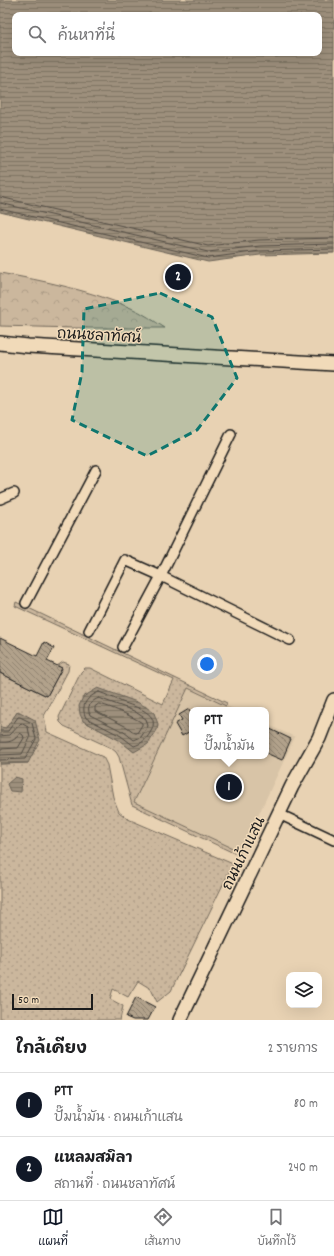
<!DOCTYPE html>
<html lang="th">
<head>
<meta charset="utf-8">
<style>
	:root { --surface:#fff; --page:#f6f6f6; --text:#202124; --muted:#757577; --line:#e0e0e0; --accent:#111827 }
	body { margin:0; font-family:Dekko,"Playpen Sans Thai",sans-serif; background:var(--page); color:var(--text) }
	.controls { position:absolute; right:12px; bottom:12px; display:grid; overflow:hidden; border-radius:8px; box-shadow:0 4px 16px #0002 }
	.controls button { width:36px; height:36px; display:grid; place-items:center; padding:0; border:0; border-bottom:1px solid var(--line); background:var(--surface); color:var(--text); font:20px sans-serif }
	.scale { position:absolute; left:12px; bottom:10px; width:81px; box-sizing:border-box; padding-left:4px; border:2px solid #1c1c1c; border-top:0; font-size:11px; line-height:14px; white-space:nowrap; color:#1c1c1c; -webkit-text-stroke:3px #f1dab9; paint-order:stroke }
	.you { position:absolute; left:207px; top:664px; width:14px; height:14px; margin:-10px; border:3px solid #fff; border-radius:50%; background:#1a73e8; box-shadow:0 0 0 6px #1a73e833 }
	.badge { display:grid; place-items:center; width:26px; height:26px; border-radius:50%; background:var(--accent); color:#fff; font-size:13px; font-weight:700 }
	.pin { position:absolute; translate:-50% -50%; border:2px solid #fff; box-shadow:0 1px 4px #0006 }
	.popup { position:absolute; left:189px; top:707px; width:80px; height:52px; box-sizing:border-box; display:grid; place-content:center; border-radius:8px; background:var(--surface); filter:drop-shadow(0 1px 3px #0005); font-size:13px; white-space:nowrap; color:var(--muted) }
	.popup b { font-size:15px; color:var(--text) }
	.popup::after { content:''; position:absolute; left:50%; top:100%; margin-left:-8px; border:8px solid transparent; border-top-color:var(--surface) }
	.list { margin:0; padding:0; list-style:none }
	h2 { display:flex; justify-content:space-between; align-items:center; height:52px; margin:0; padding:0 16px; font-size:17px }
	h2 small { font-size:13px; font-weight:400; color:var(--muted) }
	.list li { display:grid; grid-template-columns:26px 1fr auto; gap:12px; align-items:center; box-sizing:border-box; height:64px; padding:0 16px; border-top:1px solid var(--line) }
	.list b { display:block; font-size:15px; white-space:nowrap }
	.list p { margin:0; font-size:13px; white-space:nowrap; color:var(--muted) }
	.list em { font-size:13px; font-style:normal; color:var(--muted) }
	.icon { flex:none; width:22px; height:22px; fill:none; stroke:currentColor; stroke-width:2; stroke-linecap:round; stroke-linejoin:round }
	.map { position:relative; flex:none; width:334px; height:1020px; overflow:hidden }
	.search { position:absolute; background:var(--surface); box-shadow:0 4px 16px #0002; left:12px; right:12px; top:12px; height:44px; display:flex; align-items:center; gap:10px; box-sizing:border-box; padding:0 14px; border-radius:8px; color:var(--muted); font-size:15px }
	.sheet { height:180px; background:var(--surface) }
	nav { display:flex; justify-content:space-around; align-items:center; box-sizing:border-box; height:56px; border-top:1px solid var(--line); background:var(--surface); font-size:11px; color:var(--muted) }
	nav a { display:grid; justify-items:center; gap:2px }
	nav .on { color:var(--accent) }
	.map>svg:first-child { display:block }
	.built { fill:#d8c4a7 }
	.grass { fill:url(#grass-dots); stroke:#746a5c; fill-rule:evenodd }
	.forest { fill:url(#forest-crowns); stroke:#746a5c }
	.water { fill:url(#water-rules); stroke:#696155; fill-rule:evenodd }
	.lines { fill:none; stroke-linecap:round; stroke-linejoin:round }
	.shore { stroke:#504a42; stroke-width:1 }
	.building { fill:url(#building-back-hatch); stroke:#1c1c1c }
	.minor-casing { stroke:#1c1c1c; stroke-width:12 }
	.secondary-casing { stroke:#1c1c1c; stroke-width:16 }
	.minor { stroke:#f1dab9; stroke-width:9 }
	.secondary { stroke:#f1dab9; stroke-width:13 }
	.marked { fill:#0f766e; fill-opacity:0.2; stroke:#0f766e; stroke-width:3; stroke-dasharray:8 5; stroke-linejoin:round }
	.labels { text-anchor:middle; stroke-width:3; stroke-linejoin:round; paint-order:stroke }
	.street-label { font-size:15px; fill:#1c1c1c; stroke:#f1dab9 }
</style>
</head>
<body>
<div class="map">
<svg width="334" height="1020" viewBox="0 0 334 1020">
	<defs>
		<pattern id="grass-dots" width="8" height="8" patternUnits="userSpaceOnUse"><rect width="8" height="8" fill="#cbb79d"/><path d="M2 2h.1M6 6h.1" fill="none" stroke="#ae9d87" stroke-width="1.8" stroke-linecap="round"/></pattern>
		<pattern id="forest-crowns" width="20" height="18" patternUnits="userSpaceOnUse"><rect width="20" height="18" fill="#cbb79d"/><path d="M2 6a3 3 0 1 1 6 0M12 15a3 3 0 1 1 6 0" fill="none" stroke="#ae9d87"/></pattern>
		<pattern id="water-rules" width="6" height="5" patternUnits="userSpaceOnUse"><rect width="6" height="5" fill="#9d8f7b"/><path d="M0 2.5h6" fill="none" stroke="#7f7464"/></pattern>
		<pattern id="building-back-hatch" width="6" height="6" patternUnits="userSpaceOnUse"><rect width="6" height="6" fill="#b2a28b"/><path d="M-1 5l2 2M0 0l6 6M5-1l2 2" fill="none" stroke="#908371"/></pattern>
	</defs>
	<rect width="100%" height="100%" fill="#e8d2b3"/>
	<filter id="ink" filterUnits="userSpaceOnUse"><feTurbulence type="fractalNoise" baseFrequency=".025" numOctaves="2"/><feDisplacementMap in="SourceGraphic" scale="8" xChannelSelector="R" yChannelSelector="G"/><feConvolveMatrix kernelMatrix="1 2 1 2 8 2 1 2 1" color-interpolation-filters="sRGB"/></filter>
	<g filter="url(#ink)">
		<polygon class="built" points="188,688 236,710 192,710 192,756 266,756 266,724 295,737 241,852 134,803"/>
		<g class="grass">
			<path d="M16,602L227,703L226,706L188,688L134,802L241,852L238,855L132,805L119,757L116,752L111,748L64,726L60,722L59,717L81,672L85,668H90L163,704L174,680L15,606ZM125,698L146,707L134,752L119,740L83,721Z"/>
			<polygon points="63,662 69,664 68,671 44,716 47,732 103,757 107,765 113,797 119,812 128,819 233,864 171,991 157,1002 151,989 138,981 128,997 113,989 110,999 123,1006 120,1020 0,1020 0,764 28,763 18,711 6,728 0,727 0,673 47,696 62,668 57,666"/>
		</g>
		<path class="forest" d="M0,273C45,281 89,290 131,308C143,313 154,321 165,328H75L0,326Z"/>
		<g class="water">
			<path d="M0,0H334V253L260,255L208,262L0,212ZM15,15H319V53H15Z"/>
			<polygon points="98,688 137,702 146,707 154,713 158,724 157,730 148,744 134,752 119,740 83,721 80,714 79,706 83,697"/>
			<polygon points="18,711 35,720 40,740 28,763 0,764 0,727 6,728"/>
			<polygon points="15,777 22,779 21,792 10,791 7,784"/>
		</g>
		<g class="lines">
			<g class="shore">
				<polyline points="0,197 208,246 259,240 334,238"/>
				<polyline points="0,203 208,252 260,246 334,244"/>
				<polyline points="0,209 208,258 260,251 334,249"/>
				<path d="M99,692C107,695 114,698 122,702C135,707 163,713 150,733C146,740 141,744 134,746L121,736L86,718C80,705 87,697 99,692Z"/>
				<path d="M99,698L134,711L146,719L148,726L141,737L134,740L124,732L90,715C86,706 91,701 99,698Z"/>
				<path d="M99,704C107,705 136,718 142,723V725L137,733H135L127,727L95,711V707Z"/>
				<polyline points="0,731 8,731 18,717 20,717 32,723 36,739 25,759 0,760"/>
				<polyline points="0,736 10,735 21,723 28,727 30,738 22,754 0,755"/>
				<path d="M0,742C9,743 15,741 20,733L23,735L24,738L18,748L0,749"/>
			</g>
		</g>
		<g class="building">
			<polygon points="0,638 37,656 44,642 54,648 47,661 62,668 47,696 0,673"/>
			<polygon points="189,709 192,715 192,730 182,736 175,724 182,720 179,715"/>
			<polygon points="266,727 291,739 282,760 266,753"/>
			<polygon points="136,997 155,1007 148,1020 133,1020 126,1017"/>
		</g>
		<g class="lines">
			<g class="minor-casing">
				<g id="minor">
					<polyline points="0,499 14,493"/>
					<polyline points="26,603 96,470"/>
					<polyline points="89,631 125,560 161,576 290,640"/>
					<polyline points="123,647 161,576 231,434"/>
					<polyline points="279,814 334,840"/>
				</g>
			</g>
			<g class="secondary-casing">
				<g id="secondary">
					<polyline points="0,343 28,346 334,364"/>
					<polyline points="180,1020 292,786 319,738 334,700"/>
				</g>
			</g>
			<use href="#minor" class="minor"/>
			<use href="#secondary" class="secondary"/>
		</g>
	</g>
	<path class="marked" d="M160,293L212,317L237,378L197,430L147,456L72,420L82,372L84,309Z"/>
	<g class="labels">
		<g class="street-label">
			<text transform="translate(99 335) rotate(3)" y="5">ถนนชลาทัศน์</text>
			<text transform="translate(243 853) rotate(-64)" y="5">ถนนเก้าแสน</text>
		</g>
	</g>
</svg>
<div class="controls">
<button><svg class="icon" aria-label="layers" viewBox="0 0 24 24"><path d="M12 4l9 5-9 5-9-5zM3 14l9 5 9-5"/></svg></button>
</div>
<div class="scale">50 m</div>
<div class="you"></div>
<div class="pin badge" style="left:229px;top:787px">1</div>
<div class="popup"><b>PTT</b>ปั๊มน้ำมัน</div>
<div class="pin badge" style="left:178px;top:277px">2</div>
<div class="search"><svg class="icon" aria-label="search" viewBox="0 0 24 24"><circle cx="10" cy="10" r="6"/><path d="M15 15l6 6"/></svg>ค้นหาที่นี่</div>
</div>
<section class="sheet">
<h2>ใกล้เคียง<small>2 รายการ</small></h2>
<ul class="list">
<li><span class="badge">1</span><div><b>PTT</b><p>ปั๊มน้ำมัน · ถนนเก้าแสน</p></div><em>80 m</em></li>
<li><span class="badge">2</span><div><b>แหลมสมิลา</b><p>สถานที่ · ถนนชลาทัศน์</p></div><em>240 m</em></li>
</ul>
</section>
<nav>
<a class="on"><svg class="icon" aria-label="map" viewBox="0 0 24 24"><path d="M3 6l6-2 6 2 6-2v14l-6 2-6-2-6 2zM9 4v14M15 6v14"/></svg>แผนที่</a>
<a><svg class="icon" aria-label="directions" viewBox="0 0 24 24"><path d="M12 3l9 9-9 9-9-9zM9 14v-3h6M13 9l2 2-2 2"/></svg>เส้นทาง</a>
<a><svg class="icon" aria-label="saved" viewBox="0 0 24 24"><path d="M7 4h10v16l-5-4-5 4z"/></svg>บันทึกไว้</a>
</nav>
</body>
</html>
